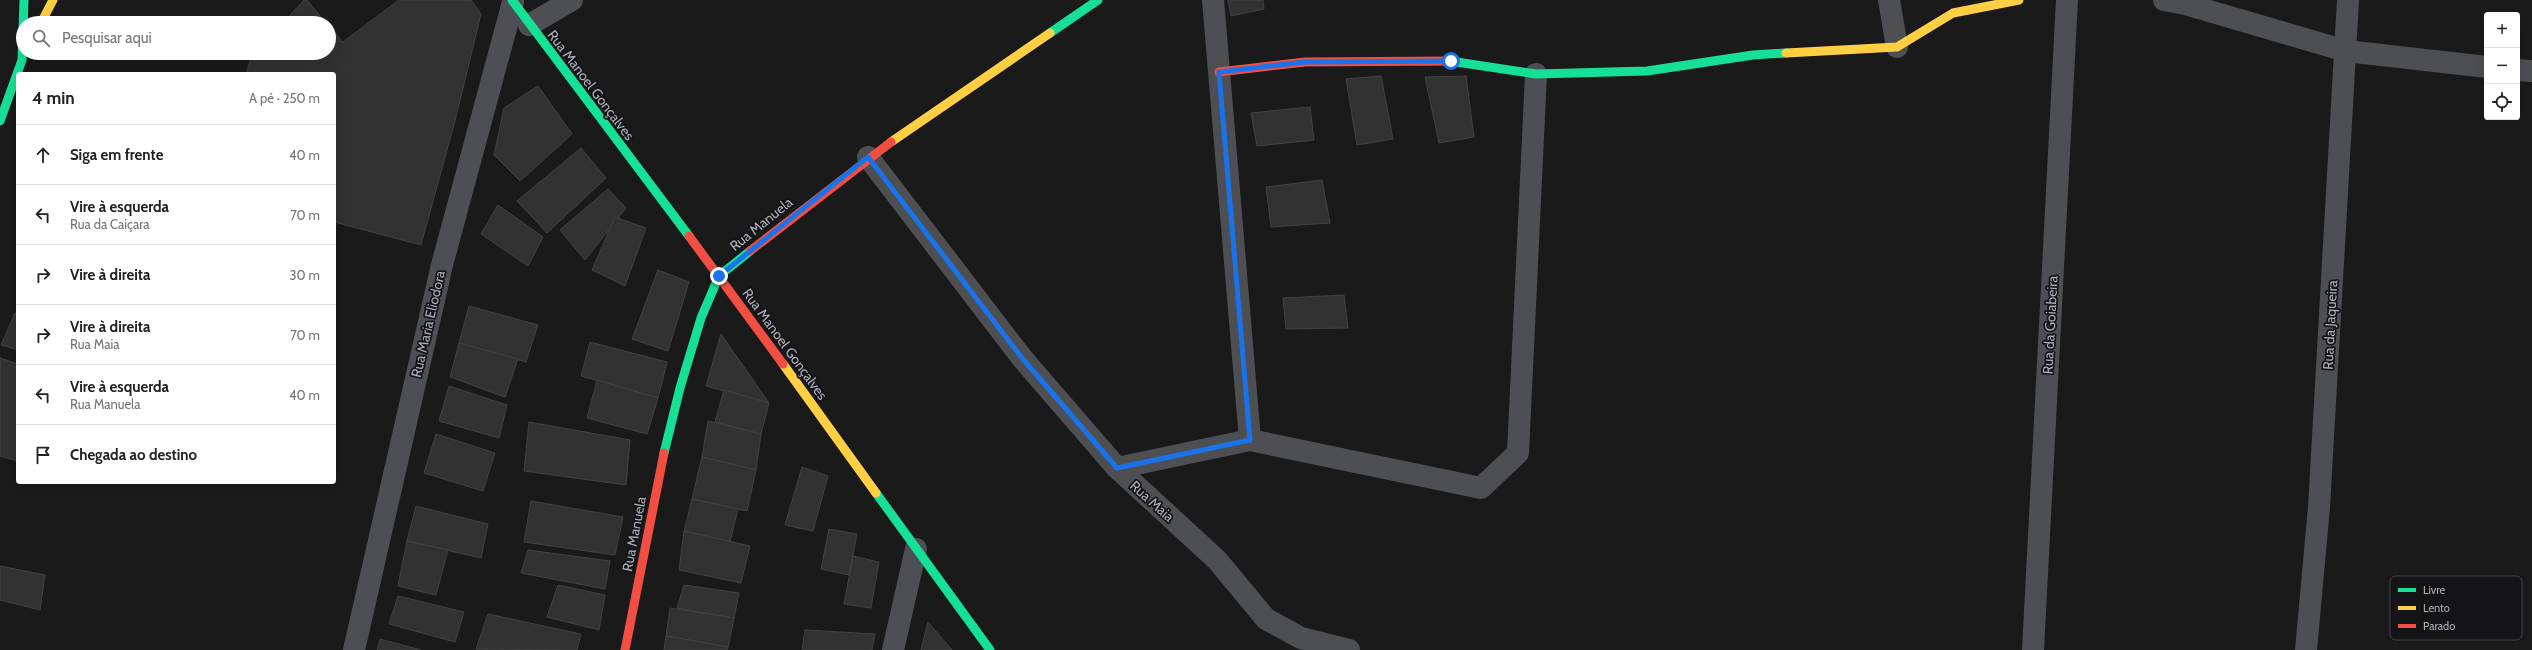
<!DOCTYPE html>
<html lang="pt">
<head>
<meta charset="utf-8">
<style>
	:root { --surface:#fff; --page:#f2f2f2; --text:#222; --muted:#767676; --line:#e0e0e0 }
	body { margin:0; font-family:Cabin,sans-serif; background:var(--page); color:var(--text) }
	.controls { position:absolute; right:12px; top:12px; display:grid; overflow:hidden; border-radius:4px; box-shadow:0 4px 16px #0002 }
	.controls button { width:36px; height:36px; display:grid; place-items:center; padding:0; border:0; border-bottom:1px solid var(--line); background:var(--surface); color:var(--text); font:20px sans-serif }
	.stop { position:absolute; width:12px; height:12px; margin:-9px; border:3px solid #1a73e8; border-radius:50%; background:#fff }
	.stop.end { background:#1a73e8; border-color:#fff; box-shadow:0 1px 4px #0008 }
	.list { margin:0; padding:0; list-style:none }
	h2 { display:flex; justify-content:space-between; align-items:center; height:52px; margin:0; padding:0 16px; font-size:17px }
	h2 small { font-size:13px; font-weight:400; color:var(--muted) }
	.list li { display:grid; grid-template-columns:26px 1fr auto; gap:12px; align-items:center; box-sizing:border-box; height:60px; padding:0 16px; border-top:1px solid var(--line) }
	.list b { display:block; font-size:15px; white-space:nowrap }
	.list p { margin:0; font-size:13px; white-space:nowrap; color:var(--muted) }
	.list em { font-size:13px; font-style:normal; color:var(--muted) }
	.icon { flex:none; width:22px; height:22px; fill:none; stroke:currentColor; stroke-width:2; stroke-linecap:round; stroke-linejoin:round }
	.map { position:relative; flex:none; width:2532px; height:650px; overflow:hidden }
	.search { position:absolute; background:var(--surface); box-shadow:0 4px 16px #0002; left:16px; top:16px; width:320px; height:44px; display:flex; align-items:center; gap:10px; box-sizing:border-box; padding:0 14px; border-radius:22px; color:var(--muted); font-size:15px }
	.panel { position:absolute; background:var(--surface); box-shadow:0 4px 16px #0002; left:16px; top:72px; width:320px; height:412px; border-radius:4px }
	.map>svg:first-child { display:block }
	.building { fill:#323232; stroke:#424346 }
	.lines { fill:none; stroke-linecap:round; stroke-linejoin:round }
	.street { stroke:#4e4f53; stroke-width:22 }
	.fast { stroke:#16e098; stroke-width:9 }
	.slow { stroke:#ffcf43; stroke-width:9 }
	.jam { stroke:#f24e42; stroke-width:9 }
	.route { stroke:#1a73e8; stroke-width:5 }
	.labels { text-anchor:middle; stroke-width:3.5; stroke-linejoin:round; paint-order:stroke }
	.street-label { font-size:14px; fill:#acafba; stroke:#141416 }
	.key { fill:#141416; stroke:#424247; stroke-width:1 }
	.key-label { font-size:11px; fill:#acafba }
</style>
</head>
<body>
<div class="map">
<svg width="2532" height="650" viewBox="0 0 2532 650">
	<rect width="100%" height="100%" fill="#1a1a1a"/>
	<g class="building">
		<polygon points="304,0 307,0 326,23 283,23"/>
		<polygon points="399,0 471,0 481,14 456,117 421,245 334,222 334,74 246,74 251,58 256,53 329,53 329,26 343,42"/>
		<polygon points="1228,0 1263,0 1264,9 1231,16"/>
		<polygon points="1381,76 1393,139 1357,145 1346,79"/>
		<polygon points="1466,76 1474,137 1439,143 1425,77"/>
		<polygon points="538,86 572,134 520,181 494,155 504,108"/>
		<polygon points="1310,107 1314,140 1257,146 1251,113"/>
		<polygon points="581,148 606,178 547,233 517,201"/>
		<polygon points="1322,180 1330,223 1271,227 1266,187"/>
		<polygon points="608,189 626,208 585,260 560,230"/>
		<polygon points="498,205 543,237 528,266 481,234"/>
		<polygon points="615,217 646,228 625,286 592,270"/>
		<polygon points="658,270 689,282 668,351 632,339"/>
		<polygon points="1344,295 1348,328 1286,329 1283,298"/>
		<polygon points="469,306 538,325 526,362 459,343"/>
		<polygon points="15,313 18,314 18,350 1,345"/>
		<polygon points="721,334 769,403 706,386"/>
		<polygon points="590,342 667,362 658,398 581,376"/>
		<polygon points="459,343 518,359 505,397 450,377"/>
		<polygon points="0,358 18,364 18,461 0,456"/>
		<polygon points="597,380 658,398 647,434 587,418"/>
		<polygon points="449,386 507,405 499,438 439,421"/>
		<polygon points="724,390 769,403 761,434 715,422"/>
		<polygon points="708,421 761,434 756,470 702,457"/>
		<polygon points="529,422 630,440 626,485 524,471"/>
		<polygon points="436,434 495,453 483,491 424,473"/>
		<polygon points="702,457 756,470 747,511 692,499"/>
		<polygon points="802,467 828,476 813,531 785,525"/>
		<polygon points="692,499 738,509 730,542 684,531"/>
		<polygon points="531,501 623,517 615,555 524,542"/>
		<polygon points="416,506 488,524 481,558 407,541"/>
		<polygon points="829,529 857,534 849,575 821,569"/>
		<polygon points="684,531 750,546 741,583 679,570"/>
		<polygon points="407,541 448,550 436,595 398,586"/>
		<polygon points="528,550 610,561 605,589 521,573"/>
		<polygon points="853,556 879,562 871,608 844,604"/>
		<polygon points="0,566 45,575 40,610 0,600"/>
		<polygon points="558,585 605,595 599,630 547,617"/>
		<polygon points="684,585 739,593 734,618 677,608"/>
		<polygon points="398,596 464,612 455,642 389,624"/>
		<polygon points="670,608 734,618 728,647 666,636"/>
		<polygon points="488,614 581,634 577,650 476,649"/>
		<polygon points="928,622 952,650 921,650"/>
		<polygon points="805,630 875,634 872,650 802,650"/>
		<polygon points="666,636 728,647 727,650 664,650"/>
		<polygon points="380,639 421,650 377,650"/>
	</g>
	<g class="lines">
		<g class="street">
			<polyline points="1213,0 1250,440"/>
			<polyline points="1889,0 1897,47"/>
			<polyline points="2164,0 2185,4 2346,51 2487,67"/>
			<polyline points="529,25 572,0"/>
			<polyline points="2517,70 2532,71"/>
			<polyline points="868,157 1022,358 1117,468 1217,560 1266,619 1301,638 1349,650"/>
			<polyline points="1117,468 1250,440 1481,488 1518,453 1536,74"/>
			<polyline points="354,650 442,265 513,2"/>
			<polyline points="893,650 916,549"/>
			<polyline points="2033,650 2067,0"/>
			<polyline points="2306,650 2319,507 2348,0"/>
		</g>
		<g class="fast">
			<polyline points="512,0 689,236"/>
			<polyline points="1050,33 1098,0"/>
			<polyline points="1450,61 1536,74 1647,71 1753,55 1786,53"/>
			<polyline points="0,121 22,60 24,0"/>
			<polyline points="664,453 680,388 701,318 719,276 750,251"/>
			<polyline points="876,493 990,650"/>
		</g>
		<g class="slow">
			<polyline points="41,23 53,0"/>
			<polyline points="1786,53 1897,47 1953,13 2019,0"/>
			<polyline points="891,142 1050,33"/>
			<polyline points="783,364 876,493"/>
		</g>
		<g class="jam">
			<polyline points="1219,72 1305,62 1450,61"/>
			<polyline points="689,236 783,364"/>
			<polyline points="750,251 891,142"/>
			<polyline points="625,650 664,453"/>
		</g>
	</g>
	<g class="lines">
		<polyline class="route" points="719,276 868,157 1022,358 1117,468 1250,440 1219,72 1305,62 1451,61"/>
	</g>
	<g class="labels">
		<g class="street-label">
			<text transform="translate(591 85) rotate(53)" y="5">Rua Manoel Gonçalves</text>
			<text transform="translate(761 224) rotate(-39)" y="5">Rua Manuela</text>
			<text transform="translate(428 324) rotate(-77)" y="5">Rua Maria Eliodora</text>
			<text transform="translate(2050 325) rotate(-87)" y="5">Rua da Goiabeira</text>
			<text transform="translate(2330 325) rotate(-87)" y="5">Rua da Jaqueira</text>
			<text transform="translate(785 344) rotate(54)" y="5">Rua Manoel Gonçalves</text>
			<text transform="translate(1152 501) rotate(42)" y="5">Rua Maia</text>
			<text transform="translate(634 534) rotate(-79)" y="5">Rua Manuela</text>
		</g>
	</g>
	<rect x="2390" y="576" width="132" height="64" rx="6" class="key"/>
	<rect x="2398" y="588" width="18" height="4" fill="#16e098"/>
	<rect x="2398" y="606" width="18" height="4" fill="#ffcf43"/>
	<rect x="2398" y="624" width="18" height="4" fill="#f24e42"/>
	<g class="key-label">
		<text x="2423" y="594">Livre</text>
		<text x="2423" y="612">Lento</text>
		<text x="2423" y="630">Parado</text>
	</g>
</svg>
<div class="controls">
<button>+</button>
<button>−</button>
<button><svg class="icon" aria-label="locate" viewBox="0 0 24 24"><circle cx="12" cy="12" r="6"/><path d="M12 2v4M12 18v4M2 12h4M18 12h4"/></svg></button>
</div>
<div class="stop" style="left:1451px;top:61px"></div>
<div class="stop end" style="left:719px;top:276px"></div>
<div class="search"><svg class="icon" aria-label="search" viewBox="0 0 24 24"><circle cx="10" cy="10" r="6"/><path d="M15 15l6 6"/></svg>Pesquisar aqui</div>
<section class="panel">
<h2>4 min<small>A pé · 250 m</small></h2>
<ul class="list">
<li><svg class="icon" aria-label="ahead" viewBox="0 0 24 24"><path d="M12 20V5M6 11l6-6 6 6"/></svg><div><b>Siga em frente</b></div><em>40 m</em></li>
<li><svg class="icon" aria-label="left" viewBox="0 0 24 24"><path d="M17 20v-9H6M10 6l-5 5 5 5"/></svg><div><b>Vire à esquerda</b><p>Rua da Caiçara</p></div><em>70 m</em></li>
<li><svg class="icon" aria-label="right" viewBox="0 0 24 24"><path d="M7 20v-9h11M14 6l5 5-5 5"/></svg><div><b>Vire à direita</b></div><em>30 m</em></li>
<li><svg class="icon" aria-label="right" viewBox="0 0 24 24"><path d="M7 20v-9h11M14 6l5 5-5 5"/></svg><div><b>Vire à direita</b><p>Rua Maia</p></div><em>70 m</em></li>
<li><svg class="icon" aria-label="left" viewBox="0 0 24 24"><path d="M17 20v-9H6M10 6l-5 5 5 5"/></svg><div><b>Vire à esquerda</b><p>Rua Manuela</p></div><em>40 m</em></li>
<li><svg class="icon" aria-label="arrive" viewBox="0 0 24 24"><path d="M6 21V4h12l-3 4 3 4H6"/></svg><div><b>Chegada ao destino</b></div></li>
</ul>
</section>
</div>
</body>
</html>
